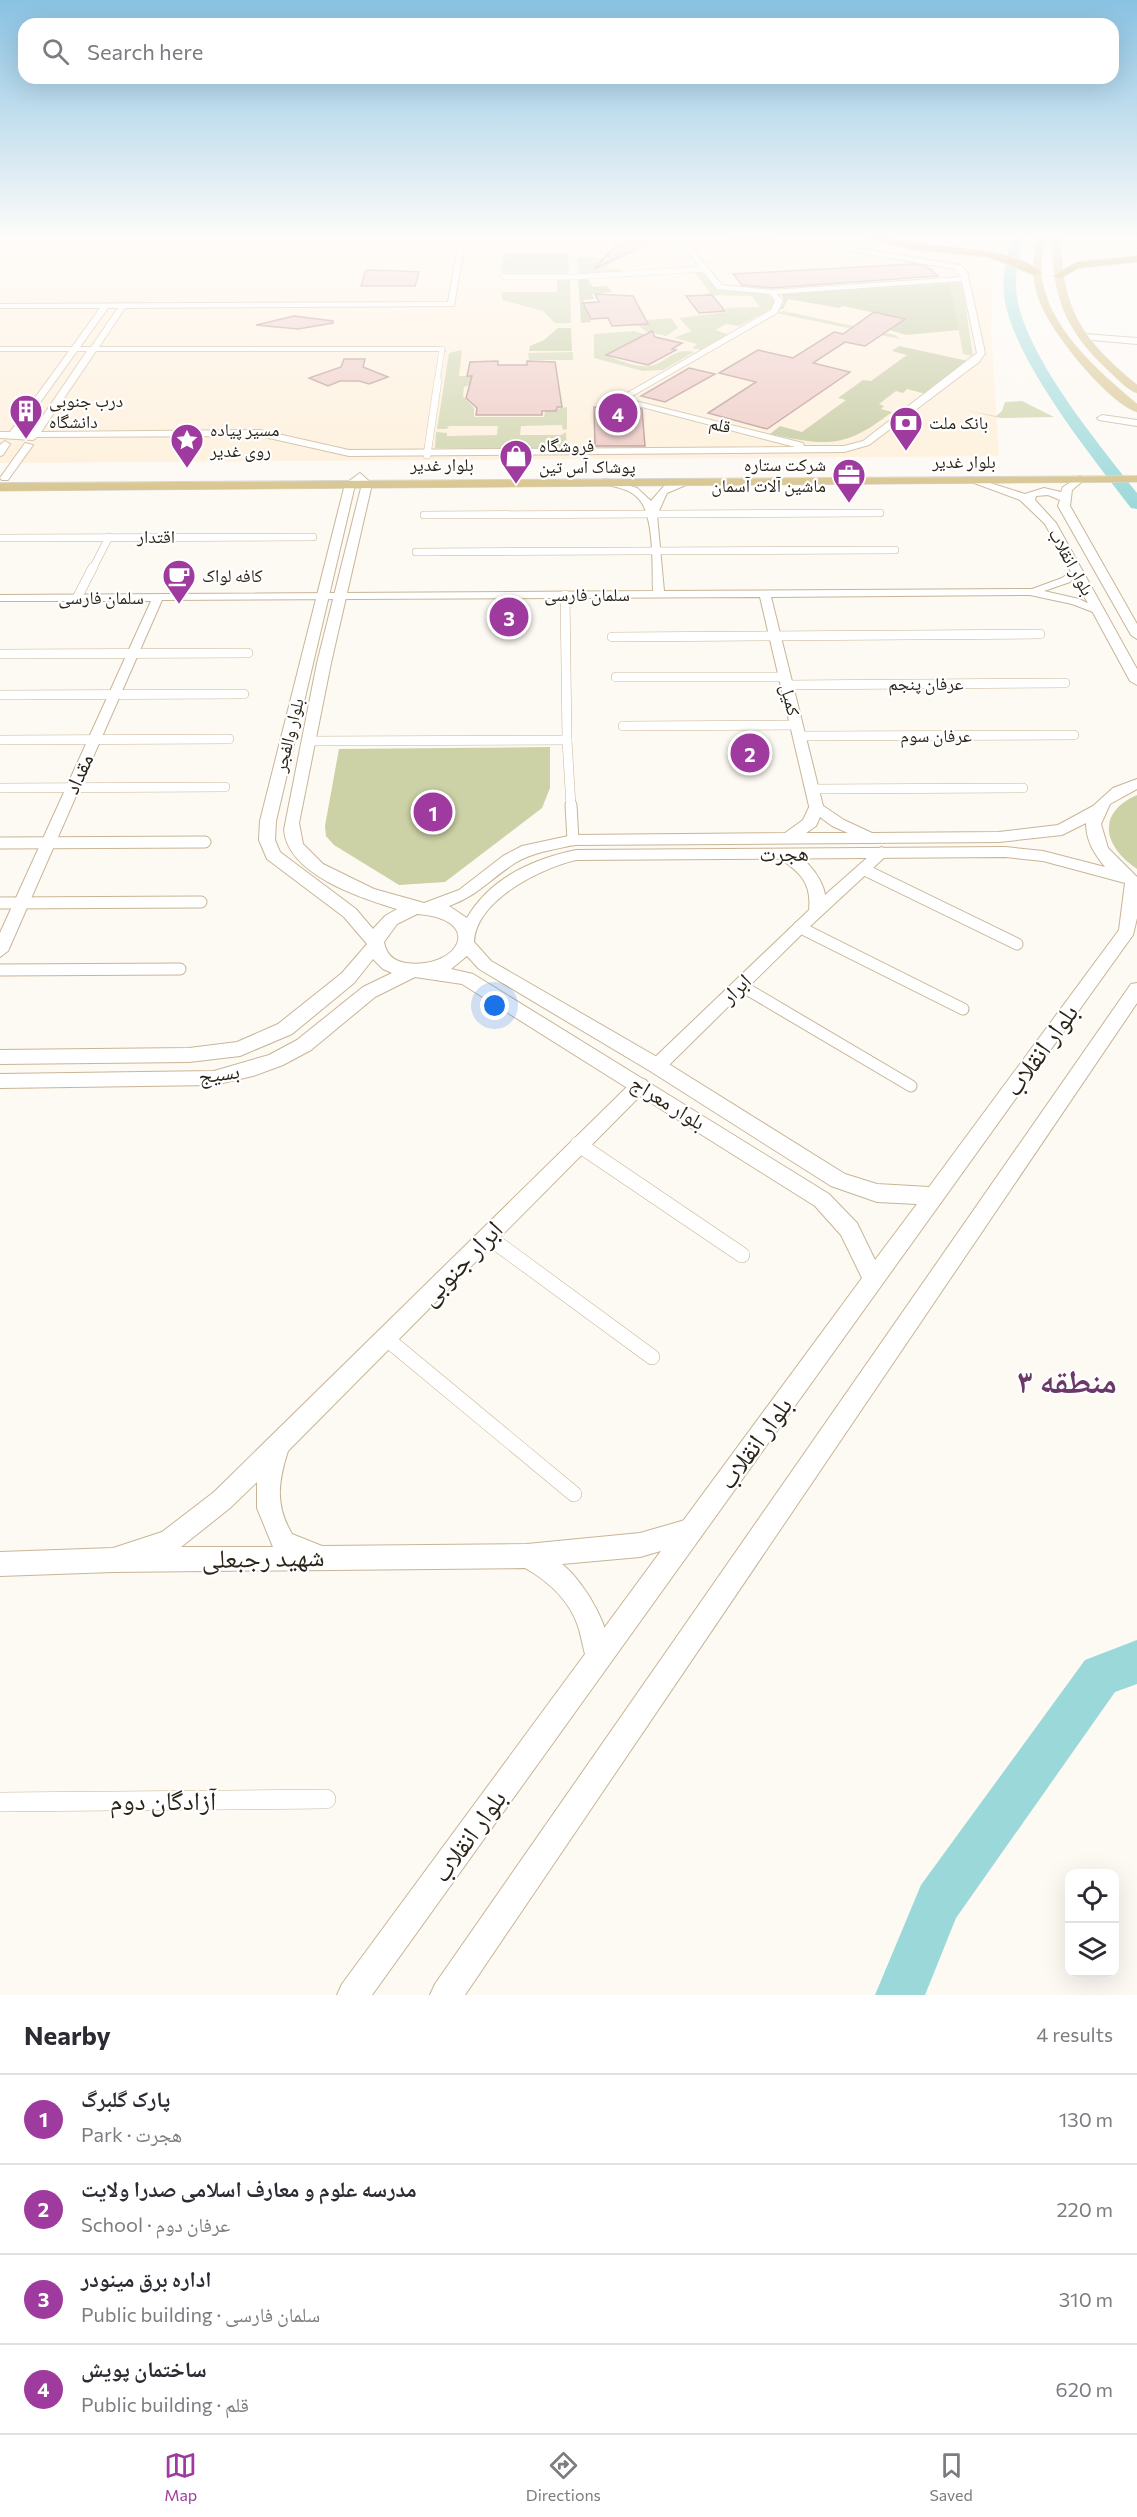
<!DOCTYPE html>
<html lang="en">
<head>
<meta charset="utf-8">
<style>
	:root { --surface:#fff; --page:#f2f2f3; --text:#2b2b33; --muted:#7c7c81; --line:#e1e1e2; --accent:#9f3a9f }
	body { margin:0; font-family:Commissioner,"Noto Naskh Arabic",sans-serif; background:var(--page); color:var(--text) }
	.controls { position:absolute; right:18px; bottom:18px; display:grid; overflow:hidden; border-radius:12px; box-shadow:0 6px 24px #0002 }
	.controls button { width:54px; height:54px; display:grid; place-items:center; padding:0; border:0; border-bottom:2px solid var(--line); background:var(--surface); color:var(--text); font:30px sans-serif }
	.you { position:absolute; left:495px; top:1006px; width:21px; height:21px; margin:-15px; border:4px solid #fff; border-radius:50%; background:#1a73e8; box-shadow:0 0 0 9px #1a73e833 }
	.badge { display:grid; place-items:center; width:39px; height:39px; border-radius:50%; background:var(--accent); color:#fff; font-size:20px; font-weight:700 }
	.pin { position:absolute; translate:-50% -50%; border:3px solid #fff; box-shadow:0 2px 6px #0006 }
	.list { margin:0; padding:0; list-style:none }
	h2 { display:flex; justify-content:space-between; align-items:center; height:78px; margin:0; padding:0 24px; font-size:26px }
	h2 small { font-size:20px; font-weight:400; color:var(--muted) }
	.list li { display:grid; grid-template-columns:39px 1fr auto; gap:18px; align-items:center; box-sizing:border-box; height:90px; padding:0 24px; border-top:2px solid var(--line) }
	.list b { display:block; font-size:22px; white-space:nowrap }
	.list p { margin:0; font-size:20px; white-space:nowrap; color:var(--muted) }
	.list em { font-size:20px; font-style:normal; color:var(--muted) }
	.icon { flex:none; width:33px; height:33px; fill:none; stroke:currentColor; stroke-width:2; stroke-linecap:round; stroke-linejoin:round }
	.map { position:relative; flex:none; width:1137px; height:1995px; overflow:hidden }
	.search { position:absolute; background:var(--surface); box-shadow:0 6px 24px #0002; left:18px; right:18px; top:18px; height:66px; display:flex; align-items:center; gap:15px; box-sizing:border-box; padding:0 21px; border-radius:18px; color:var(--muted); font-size:22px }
	.sheet { height:438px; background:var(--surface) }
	nav { display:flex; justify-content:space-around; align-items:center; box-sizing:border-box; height:84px; border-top:2px solid var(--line); background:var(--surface); font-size:16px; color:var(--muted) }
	nav a { display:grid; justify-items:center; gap:3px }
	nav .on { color:var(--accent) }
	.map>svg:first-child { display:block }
	.built { fill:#feefd8 }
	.green { fill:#ccd1a6 }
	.forest { fill:#bec495 }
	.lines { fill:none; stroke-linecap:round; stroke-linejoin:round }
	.river { fill:#9ad8d9; fill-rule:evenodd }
	.building { fill:#ecc4be; stroke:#af8984; stroke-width:1.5 }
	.minor-far5-casing { stroke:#c8b596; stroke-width:6 }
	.minor-far4-casing { stroke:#c8b596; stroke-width:8 }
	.minor-far3-casing { stroke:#c8b596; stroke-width:10 }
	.minor-far2-casing { stroke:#c8b596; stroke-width:13 }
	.minor-far1-casing { stroke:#c8b596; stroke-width:16 }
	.minor-casing { stroke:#c8b596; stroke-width:20 }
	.tertiary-casing { stroke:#c8b596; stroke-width:2 }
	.secondary-casing { stroke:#c8b596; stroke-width:2 }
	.primary-casing { stroke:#d5d3d1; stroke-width:1 }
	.motorway-casing { stroke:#d5d3d1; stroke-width:2 }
	.minor-far5 { stroke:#fff; stroke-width:5 }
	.minor-far4 { stroke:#fff; stroke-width:7 }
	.minor-far3 { stroke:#fff; stroke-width:9 }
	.minor-far2 { stroke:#fff; stroke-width:11 }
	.minor-far1 { stroke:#fff; stroke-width:15 }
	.minor { stroke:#fff; stroke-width:19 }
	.tertiary { fill:#fff; fill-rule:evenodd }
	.secondary { fill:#fff; fill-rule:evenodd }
	.primary { fill:#d5c188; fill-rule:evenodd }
	.motorway { fill:#b99838; fill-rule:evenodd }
	.labels { text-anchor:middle; stroke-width:4.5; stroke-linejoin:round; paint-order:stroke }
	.far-poi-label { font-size:18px; fill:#2b2418; stroke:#fff; text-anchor:start }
	.far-street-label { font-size:18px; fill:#2b2418; stroke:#fff }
	.street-label { font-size:21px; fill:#2b2418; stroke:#fff }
	.near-street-label { font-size:26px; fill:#2b2418; stroke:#fff }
	.near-district-label { font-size:33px; font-weight:bold; fill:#6b386a; stroke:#fff }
</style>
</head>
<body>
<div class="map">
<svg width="1137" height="1995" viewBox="0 0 1137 1995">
	<rect width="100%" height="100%" fill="#fdf9f3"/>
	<polygon class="built" points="0,235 746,235 994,258 991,331 999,456 0,463"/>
	<g class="green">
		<polygon points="503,253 568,253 569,276 502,274"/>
		<polygon points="595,257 614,261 606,267 622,270 624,273 579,275 578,269 590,268 578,268 577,258"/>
		<path d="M694,272H703C725,300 742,288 772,296L776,301L774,307L739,326L726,324L715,330L727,334L701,350L692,348L697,344L674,338L691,331L679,318L727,312L726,308L760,307L752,296L703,295L710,292Z"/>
		<polygon points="557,279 570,279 571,323 555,323 543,311 502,300 502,292 557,292"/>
		<polygon points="951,281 962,283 973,356 963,354 950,284 782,294"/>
		<polygon points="784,311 895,335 900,339 776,313"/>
		<polygon points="671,318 678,328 666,336 645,331 634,321"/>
		<path d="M634,331L647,335L606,355C616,359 635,368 650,366C668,363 672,347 694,352L663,370L643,371L594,358V334Z"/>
		<polygon points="462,350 459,376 490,376 464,387 463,396 474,408 474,417 544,417 545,411 567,407 567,429 563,430 562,425 521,426 520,435 561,435 566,432 567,450 435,448 436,432 447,433 447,436 497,435 498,426 449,426 447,429 437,429 449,353"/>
		<polygon points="573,352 573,360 529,360 528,353"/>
		<polygon points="1022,401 1054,417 1000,418 964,410 996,416 1002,411 1005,402"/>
		<polygon points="550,747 550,788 542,808 445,882 399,885 334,845 326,836 325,826 339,749"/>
		<path d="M1137,795V869C1103,846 1096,813 1137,795Z"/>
	</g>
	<g class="forest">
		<polygon points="578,278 587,278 593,287 607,286 612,292 592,294 594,299 583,300 591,322 581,323"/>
		<polygon points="950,284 959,330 906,335 890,330 904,319 843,306 839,308 788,299 783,309 779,309 784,303 782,294"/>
		<polygon points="558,328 571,328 572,351 529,351 530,346 544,340"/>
		<path d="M899,346L968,361L926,394L907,389L903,393L896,391L879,404L884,406L881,409L892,412C844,449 827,446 770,434L780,426L802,432L846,400L838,398L863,380L871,381L907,355L892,351Z"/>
	</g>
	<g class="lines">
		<g class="river">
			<path d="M1013,235H1025C1018,258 1013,279 1018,303C1032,364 1098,443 1137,493V509L1131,508C1092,457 1017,364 1005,302C1001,279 1006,258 1013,235Z"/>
			<polygon points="1137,1640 1137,1684 1115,1692 956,1918 925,1995 875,1995 921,1885 1085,1660"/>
		</g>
	</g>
	<g class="building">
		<polygon points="648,240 649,243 640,245 637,249 594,269 616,245"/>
		<polygon points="914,264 926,266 938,276 771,288 742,285 733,274"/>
		<polygon points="366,270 402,271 419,272 415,286 361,286"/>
		<polygon points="595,294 633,296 648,324 612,326 608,318 591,319 583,303 599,302"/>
		<polygon points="712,295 725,311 699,313 686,296"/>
		<polygon points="874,312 905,319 865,346 845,342 813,363 850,372 767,429 708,413 756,382 719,373 758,350 793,358 834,332 843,334"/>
		<polygon points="294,316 333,321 333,323 298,329 256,325"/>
		<polygon points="652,331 655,337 682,343 672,349 676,350 648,365 606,355"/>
		<polygon points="344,359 365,359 363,367 388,377 369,384 359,381 340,381 328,386 309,378 341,367"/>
		<polygon points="498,361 498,365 527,365 527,361 555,362 562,407 557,407 556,411 542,411 542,415 476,415 477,408 466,398 472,376 467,376 470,362"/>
		<polygon points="689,368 715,374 665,402 641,396"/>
		<polygon points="626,405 642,409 645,446 595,446 594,407 622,408"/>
		<polygon points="498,607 517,607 517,629 497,629"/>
	</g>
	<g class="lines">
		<g class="minor-far5-casing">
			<g id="minor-far5">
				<polyline points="642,249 685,246"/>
				<polyline points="504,277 575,277 705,269"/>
				<polyline points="437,382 442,349"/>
			</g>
		</g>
		<g class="minor-far4-casing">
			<g id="minor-far4">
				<polyline points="427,455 438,380"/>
				<polyline points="424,515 880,513"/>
				<polyline points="0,538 313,537"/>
				<polyline points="416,552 895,550"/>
				<polyline points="93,568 109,537"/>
			</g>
		</g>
		<g class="minor-far3-casing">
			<g id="minor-far3">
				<polyline points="565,595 567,740 571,806"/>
				<polyline points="77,598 93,567"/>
				<polyline points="612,637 1040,634"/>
				<polyline points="0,654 248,653"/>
				<polyline points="616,677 784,677"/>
				<polyline points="786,685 1065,683"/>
				<polyline points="0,695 244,694"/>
				<polyline points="623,726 796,725"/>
				<polyline points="799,736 1074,735"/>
				<polyline points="0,740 229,739"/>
				<polyline points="309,741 567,740"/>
				<polyline points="0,788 225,787"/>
				<polyline points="812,789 1023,788"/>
			</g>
		</g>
		<g class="minor-far2-casing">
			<g id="minor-far2">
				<polyline points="571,805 573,840"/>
				<polyline points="0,843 205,842"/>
				<polyline points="863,869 1017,944"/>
				<polyline points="0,903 201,902"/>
				<polyline points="799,927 963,1009"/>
				<polyline points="0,970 180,969"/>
				<polyline points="740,985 911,1086"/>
			</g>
		</g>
		<g class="minor-far1-casing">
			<g id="minor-far1">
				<polyline points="578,1144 742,1255"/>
				<polyline points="487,1236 652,1357"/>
				<polyline points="387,1339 574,1494"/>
			</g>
		</g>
		<g class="minor-casing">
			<polyline id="minor" points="0,1802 326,1799"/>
		</g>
		<g class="tertiary-casing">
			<g id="tertiary">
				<path d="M460,235H466L454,306L125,308L99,347H442L445,351H96L41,432L260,430L349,450L795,447L615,400L771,310L775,301L770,294L717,289L674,235H681L722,285L772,290L961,277L955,269L832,248L706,235L832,244L960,265L967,271L985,353L979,362L869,445L844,452L349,456L260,436L37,437L33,440L0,438V432H10L69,351H0V347H72L100,308H0V304L448,302ZM962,281L977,353L863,441L844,446H804L803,443L627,399L777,313L783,301L777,294ZM108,308H118L91,347H80ZM77,351H87L32,432H19Z"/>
				<polygon points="1102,415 1137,420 1137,426 1099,420 1097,418"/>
				<polygon points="5,441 10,444 3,455 0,456 0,445"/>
				<polygon points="25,443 33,445 8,480 2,480 0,478"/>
				<path d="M606,479L637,488L651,501L664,486L688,479L693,482L667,493L657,515L664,591L1032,589L1062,578L1076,568L1082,571L1070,582L1044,591L1079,599L1104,611L1098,614L1072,604L1030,595L771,597L823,806L816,810L809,806L760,597L162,600L8,951L0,957V933L151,601H0V595L653,591C652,567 655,515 638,498C629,488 614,487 603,484V480Z"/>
				<path d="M882,847L889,852L887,855L805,931L663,1071H651L648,1066L651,1061L809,910C812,882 799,871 777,857L775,854L777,851C798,845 823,877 825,895L877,849Z"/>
				<path d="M640,1078L646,1080L649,1085L646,1090L288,1451C278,1482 275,1505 292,1534L322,1546L527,1544L640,1533L692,1518L700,1522L704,1530L700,1538L692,1542L640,1557L562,1564C585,1582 619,1638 607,1667L598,1670L589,1667C584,1654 582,1639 578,1626C569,1600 548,1581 525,1568L113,1572L0,1576V1552L113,1548L162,1532L214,1492L634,1080ZM257,1482V1508L273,1547H181L230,1508Z"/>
			</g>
		</g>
		<g class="secondary-casing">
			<g id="secondary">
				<polygon points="1084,334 1137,338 1137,344 1081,339 1080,337"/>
				<path d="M360,473L372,484L331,663L299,823L303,844L323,864L374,889L424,903L459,890L503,856L522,846L573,835L785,833L803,820L811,803L816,801L844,820L872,833L999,832L1058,825L1093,806L1113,788L1137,779V789L1110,804L1101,824L1108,848L1137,877V918L1133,935L372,1995H337L342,1984L862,1278L841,1235L815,1206L462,984L415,977L375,997L311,1050L283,1065L253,1076L214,1085L0,1088V1074L214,1071L269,1055L297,1040L363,987L392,973L383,969L373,959L354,983L292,1034L240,1056L189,1062L0,1064V1050L189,1048L237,1042L278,1024L342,973L367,944L344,917L267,859L259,840L260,821L345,484ZM359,482L362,484L317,663L284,830C288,875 361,898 397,909L385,916L373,929L356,909L280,852L275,840L276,821L355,485ZM820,817L832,826L848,833H806L816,826ZM1086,823C1086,841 1094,853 1105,867L1043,851L1005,847L576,850C533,859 490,878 467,918L449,906C479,895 489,880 515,863C533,852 553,850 573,845L999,842L1062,835ZM1005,857L1043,861L1125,883L1119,930L929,1187L877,1184L845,1174L664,1061L491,961L474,942C476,900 541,868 576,860ZM417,914C486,919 459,970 406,963C393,961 386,954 384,942L397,924ZM467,956L479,969L650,1071L831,1186L877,1202L917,1204L875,1260L857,1223L829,1194L473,974L451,969Z"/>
				<polygon points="1080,476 1085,479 1072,490 1070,506 1137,624 1137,639 1131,635 1058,506 1060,500 1048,495 1036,496 1035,500 1056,523 1137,669 1137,685 1130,681 1045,524 1020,500 966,480 971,477 1025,494 1044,488 1061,492 1063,487"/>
				<polygon points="1137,983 1137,1003 465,1995 430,1995 435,1984 1131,984"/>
			</g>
		</g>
		<g class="primary-casing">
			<g id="primary">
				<path d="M1036,235H1044C1043,247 1041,260 1041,272C1045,326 1099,372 1137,404V412C1108,403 1048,329 1039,299C1031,278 1034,258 1036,235Z"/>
				<path d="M1053,235H1061C1060,308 1082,340 1137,385V393C1126,389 1117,378 1108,370C1065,330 1051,294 1053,235Z"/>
				<polygon points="1137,476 1137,482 0,491 0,483"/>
			</g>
		</g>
		<g class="motorway-casing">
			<g id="motorway">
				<path d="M855,235C877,235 898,242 920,244C957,249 1012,248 1042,273L1034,275L989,257L917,250Z"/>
				<polygon points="1137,256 1137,262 1079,268 1061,278 1053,276 1077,262"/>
			</g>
		</g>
		<use href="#minor-far5" class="minor-far5"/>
		<use href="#minor-far4" class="minor-far4"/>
		<use href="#minor-far3" class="minor-far3"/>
		<use href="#minor-far2" class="minor-far2"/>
		<use href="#minor-far1" class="minor-far1"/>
		<use href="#minor" class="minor"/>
		<use href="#tertiary" class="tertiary"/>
		<use href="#secondary" class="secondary"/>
		<use href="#primary" class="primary"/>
		<use href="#motorway" class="motorway"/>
	</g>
	<linearGradient id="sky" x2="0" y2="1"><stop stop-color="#89c2e2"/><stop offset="0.46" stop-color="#fefcfa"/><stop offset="1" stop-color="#fefcfa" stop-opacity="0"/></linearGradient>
	<rect width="1137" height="515" fill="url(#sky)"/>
	<defs>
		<g id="building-pin" transform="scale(1.725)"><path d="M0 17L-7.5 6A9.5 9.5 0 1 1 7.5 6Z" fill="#9f3a9f" stroke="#fff"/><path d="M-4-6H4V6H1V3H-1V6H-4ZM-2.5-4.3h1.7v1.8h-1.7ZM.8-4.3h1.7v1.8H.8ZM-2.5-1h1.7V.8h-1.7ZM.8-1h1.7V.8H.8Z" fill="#fff"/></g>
		<g id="bank-pin" transform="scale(1.725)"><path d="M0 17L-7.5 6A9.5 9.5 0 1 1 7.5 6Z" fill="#9f3a9f" stroke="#fff"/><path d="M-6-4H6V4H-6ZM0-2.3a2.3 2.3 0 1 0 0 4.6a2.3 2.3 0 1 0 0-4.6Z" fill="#fff"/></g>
		<g id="sight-pin" transform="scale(1.725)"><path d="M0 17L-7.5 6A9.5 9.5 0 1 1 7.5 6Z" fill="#9f3a9f" stroke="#fff"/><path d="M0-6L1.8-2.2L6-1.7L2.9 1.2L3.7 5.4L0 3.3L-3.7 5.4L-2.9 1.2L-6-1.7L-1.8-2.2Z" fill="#fff"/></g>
		<g id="shop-pin" transform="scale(1.725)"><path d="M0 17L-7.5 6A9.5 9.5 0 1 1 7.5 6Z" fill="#9f3a9f" stroke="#fff"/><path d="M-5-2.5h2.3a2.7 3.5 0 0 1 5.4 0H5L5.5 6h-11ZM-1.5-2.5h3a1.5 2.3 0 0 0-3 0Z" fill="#fff"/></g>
		<g id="office-pin" transform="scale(1.725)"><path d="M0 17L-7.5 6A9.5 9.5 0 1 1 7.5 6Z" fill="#9f3a9f" stroke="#fff"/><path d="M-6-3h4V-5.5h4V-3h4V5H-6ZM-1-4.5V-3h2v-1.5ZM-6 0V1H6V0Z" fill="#fff"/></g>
		<g id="cafe-pin" transform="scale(1.725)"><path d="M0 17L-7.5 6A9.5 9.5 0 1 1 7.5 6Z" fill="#9f3a9f" stroke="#fff"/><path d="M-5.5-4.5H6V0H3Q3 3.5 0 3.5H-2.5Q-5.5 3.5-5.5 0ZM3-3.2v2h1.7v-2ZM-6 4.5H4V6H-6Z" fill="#fff"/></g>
	</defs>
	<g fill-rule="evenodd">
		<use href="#building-pin" x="26" y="411"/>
		<use href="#bank-pin" x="906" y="423"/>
		<use href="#sight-pin" x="187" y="440"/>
		<use href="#shop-pin" x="516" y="456"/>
		<use href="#office-pin" x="849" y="475"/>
		<use href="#cafe-pin" x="179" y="576"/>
	</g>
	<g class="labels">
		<g class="far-poi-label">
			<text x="49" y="407">درب جنوبی<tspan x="49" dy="21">دانشگاه</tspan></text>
			<text x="929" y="429">بانک ملت</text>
			<text x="210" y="436">مسیر پیاده<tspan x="210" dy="21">روی غدیر</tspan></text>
			<text x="539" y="452">فروشگاه<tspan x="539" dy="21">پوشاک آس تین</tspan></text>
			<text x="826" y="471" text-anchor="end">شرکت ستاره<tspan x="826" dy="21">ماشین آلات آسمان</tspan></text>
			<text x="202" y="582">کافه لواک</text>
		</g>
		<g class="far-street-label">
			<text transform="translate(720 425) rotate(14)" y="6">قلم</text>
			<text x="964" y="468">بلوار غدیر</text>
			<text x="442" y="471">بلوار غدیر</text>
			<text x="156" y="543">اقتدار</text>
			<text transform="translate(1071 562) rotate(61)" y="6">بلوار انقلاب</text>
			<text x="587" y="601">سلمان فارسی</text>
			<text x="101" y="604">سلمان فارسی</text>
			<text x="926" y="690">عرفان پنجم</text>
			<text transform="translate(790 700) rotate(76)" y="6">کمیل</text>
			<text transform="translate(289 735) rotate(-76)" y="6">بلوار والفجر</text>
			<text x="936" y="742">عرفان سوم</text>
		</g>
		<g class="street-label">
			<text transform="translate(79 774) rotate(-66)" y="7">مقداد</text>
			<text transform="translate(784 854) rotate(-1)" y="7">هجرت</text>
			<text transform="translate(736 989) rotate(-44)" y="7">ابرار</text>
			<text transform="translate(219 1074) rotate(-8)" y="7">بسیج</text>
			<text transform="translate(668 1103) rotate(32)" y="7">بلوار معراج</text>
		</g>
		<g class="near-street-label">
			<text transform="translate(1041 1050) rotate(-54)" y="9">بلوار انقلاب</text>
			<text transform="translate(461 1263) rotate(-46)" y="9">ابرار جنوبی</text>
			<text transform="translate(755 1443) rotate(-54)" y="9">بلوار انقلاب</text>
			<text transform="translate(263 1558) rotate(-1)" y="9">شهید رجبعلی</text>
			<text x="163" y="1810">آزادگان دوم</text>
			<text transform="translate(469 1836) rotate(-54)" y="9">بلوار انقلاب</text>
		</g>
		<g class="near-district-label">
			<text x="1067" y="1393">منطقه ۳</text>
		</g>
	</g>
</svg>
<div class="controls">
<button><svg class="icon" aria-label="locate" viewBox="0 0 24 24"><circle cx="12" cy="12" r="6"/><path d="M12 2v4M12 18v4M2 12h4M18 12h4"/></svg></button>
<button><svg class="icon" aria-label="layers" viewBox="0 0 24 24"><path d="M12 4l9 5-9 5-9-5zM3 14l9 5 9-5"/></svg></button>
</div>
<div class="you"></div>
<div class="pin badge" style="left:433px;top:812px">1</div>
<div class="pin badge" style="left:750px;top:753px">2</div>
<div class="pin badge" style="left:509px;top:617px">3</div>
<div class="pin badge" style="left:618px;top:413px">4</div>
<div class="search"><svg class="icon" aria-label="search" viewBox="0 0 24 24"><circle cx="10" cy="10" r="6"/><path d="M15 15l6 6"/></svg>Search here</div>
</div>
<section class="sheet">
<h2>Nearby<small>4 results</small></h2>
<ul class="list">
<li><span class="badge">1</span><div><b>پارک گلبرگ</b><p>Park · هجرت</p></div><em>130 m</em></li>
<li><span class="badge">2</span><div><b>مدرسه علوم و معارف اسلامی صدرا ولایت</b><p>School · عرفان دوم</p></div><em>220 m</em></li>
<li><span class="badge">3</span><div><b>اداره برق مینودر</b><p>Public building · سلمان فارسی</p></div><em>310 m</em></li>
<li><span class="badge">4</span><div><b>ساختمان پویش</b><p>Public building · قلم</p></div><em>620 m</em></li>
</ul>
</section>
<nav>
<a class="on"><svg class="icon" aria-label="map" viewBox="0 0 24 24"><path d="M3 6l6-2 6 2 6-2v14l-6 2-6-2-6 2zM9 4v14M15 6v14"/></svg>Map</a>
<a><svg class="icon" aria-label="directions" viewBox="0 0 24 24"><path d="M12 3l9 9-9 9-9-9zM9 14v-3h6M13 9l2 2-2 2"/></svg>Directions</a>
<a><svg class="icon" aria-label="saved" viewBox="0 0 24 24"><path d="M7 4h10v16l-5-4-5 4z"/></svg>Saved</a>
</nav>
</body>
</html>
